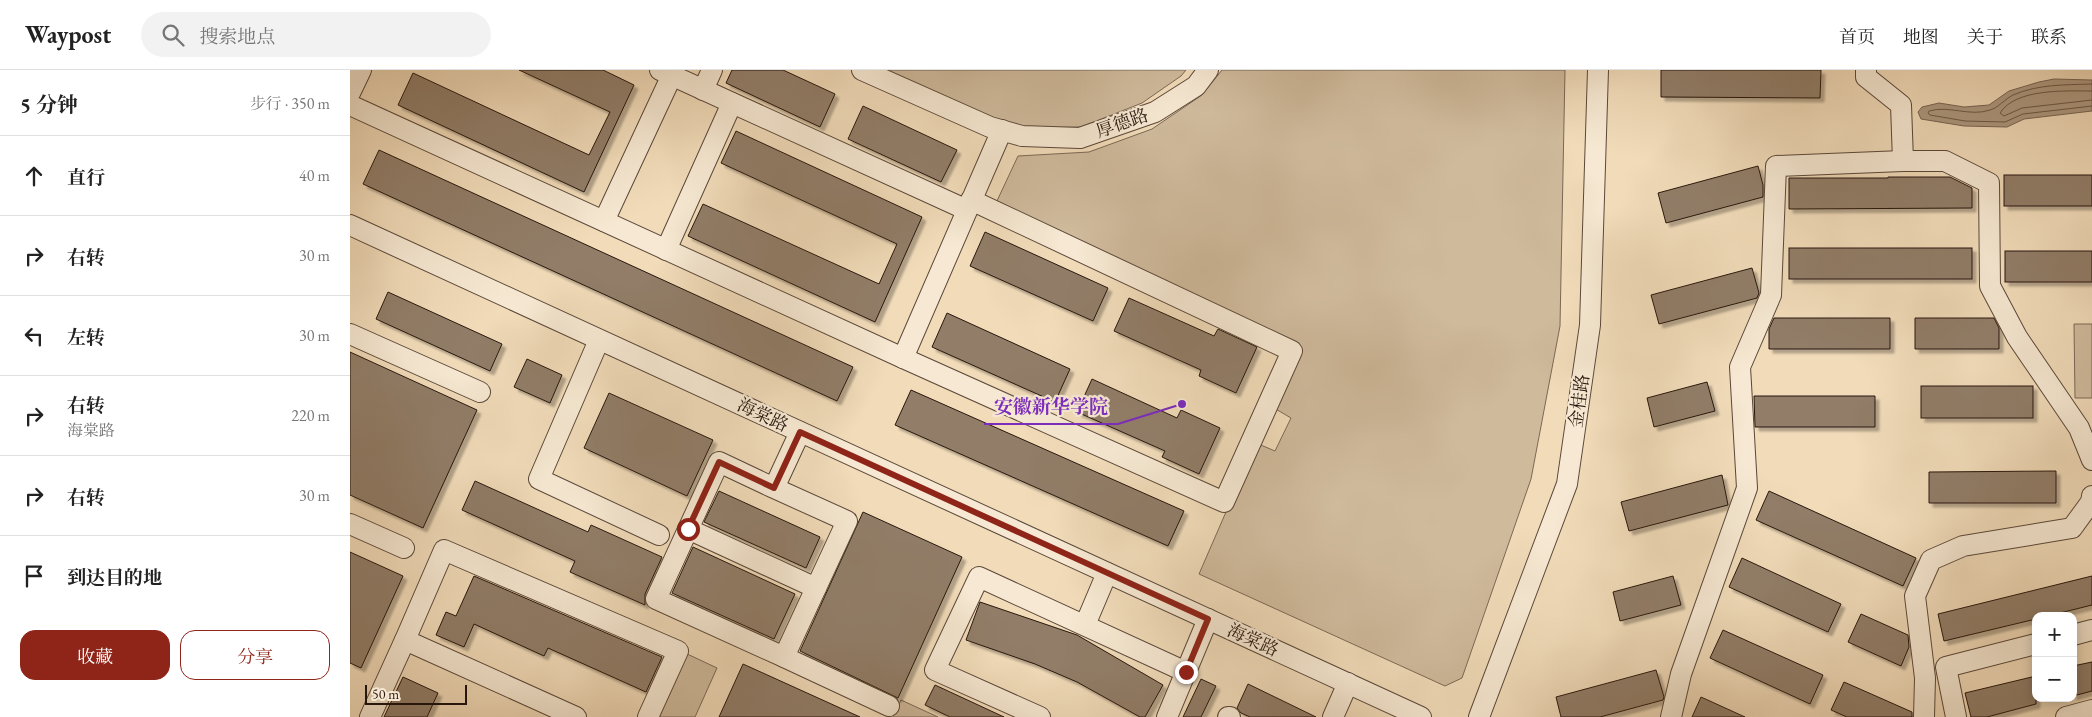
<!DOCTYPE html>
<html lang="zh">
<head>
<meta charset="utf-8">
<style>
	:root { --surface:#fff; --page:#f2f2f2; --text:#222; --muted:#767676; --line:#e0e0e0; --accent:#8f2418 }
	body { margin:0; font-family:"EB Garamond","Noto Serif SC",serif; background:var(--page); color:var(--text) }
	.controls { position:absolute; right:15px; bottom:15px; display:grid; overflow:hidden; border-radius:10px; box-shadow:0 2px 12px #0003 }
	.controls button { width:45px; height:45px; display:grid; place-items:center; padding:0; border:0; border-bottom:1px solid var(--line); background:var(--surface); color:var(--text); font:25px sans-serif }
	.scale { position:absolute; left:15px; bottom:12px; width:102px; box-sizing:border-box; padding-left:5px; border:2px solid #29170e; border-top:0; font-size:14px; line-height:18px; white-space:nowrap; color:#29170e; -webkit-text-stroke:4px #f6e8d2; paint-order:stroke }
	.stop { position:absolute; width:15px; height:15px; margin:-11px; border:4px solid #8f2418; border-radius:50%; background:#fff }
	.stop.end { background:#8f2418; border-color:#fff; box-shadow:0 1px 5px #0008 }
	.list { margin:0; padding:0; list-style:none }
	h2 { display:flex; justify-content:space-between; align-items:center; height:65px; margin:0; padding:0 20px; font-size:21px }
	h2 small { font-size:16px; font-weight:400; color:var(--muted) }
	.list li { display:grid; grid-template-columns:32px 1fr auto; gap:15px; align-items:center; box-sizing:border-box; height:80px; padding:0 20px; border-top:1px solid var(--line) }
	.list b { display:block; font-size:19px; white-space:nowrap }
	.list p { margin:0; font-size:16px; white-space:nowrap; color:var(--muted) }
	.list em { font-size:16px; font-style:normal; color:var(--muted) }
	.actions { display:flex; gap:10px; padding:15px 20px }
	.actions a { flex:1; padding:11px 0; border:1px solid var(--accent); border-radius:15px; text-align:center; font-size:18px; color:var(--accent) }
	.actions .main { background:var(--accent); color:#fff }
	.icon { flex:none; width:28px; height:28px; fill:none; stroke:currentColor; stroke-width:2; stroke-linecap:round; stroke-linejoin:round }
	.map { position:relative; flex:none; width:1742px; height:647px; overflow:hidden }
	header { display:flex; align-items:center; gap:30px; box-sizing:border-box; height:70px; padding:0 25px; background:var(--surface); border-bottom:1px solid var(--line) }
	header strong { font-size:24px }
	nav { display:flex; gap:28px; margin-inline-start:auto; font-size:18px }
	.search { width:350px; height:45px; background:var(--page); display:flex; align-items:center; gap:12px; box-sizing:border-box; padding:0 18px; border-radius:28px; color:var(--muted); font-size:19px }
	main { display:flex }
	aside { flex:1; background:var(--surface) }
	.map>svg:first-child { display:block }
	.green { fill:#cfba9c; stroke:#7c6855 }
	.water { fill:#ad987f; stroke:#786452 }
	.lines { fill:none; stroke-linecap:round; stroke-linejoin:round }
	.shore { stroke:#6b5846; stroke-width:1 }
	.building { fill:#917d67; stroke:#29170e; filter:url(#shadow) }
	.minor-casing { stroke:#5b4839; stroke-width:22 }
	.minor { stroke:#f6e8d2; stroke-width:20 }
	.route { stroke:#8f2418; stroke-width:6 }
	.labels { text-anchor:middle; stroke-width:4.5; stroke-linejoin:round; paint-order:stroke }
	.street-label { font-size:18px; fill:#29170e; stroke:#f6e8d2 }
	.leader { fill:none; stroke:#7b2cbf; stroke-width:2 }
	.callout-dot { fill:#7b2cbf; stroke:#f6e8d2; stroke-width:2 }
	.callout-label { font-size:19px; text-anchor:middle; font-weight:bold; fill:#7b2cbf; stroke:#f6e8d2; stroke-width:4.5; stroke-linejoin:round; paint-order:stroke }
</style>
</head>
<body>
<header>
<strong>Waypost</strong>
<div class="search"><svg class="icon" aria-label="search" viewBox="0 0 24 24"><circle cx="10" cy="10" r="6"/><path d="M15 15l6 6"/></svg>搜索地点</div>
<nav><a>首页</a><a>地图</a><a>关于</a><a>联系</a></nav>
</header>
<main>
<aside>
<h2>5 分钟<small>步行 · 350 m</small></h2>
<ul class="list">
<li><svg class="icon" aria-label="ahead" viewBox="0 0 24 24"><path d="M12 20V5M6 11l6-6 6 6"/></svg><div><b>直行</b></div><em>40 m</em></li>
<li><svg class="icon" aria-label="right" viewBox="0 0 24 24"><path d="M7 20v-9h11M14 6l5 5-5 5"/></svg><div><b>右转</b></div><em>30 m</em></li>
<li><svg class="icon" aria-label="left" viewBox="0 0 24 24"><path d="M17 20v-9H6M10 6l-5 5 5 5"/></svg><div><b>左转</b></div><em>30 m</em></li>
<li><svg class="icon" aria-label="right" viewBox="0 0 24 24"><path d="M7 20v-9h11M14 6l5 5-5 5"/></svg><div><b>右转</b><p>海棠路</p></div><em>220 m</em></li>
<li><svg class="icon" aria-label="right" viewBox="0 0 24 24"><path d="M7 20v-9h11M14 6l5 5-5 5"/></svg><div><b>右转</b></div><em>30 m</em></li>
<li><svg class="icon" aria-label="arrive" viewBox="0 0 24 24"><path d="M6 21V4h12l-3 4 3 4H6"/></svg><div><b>到达目的地</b></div></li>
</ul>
<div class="actions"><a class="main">收藏</a><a>分享</a></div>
</aside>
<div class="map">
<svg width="1742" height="647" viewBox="0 0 1742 647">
	<defs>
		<filter id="shadow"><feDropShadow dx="4" dy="4" stdDeviation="1" flood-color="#0004"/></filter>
	</defs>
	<rect width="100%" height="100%" fill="#f1dbb9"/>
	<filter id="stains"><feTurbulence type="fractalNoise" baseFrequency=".004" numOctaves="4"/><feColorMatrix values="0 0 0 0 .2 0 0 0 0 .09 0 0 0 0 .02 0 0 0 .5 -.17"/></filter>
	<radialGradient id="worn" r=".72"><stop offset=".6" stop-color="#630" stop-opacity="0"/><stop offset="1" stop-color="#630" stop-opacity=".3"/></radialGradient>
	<g class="green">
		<polygon points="531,0 836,0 831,6 792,33 731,57 675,58 640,50"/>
		<polygon points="872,0 1215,0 1210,256 1181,409 1112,608 1095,616 849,504 906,373 925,381 941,348 924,338 952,279 646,133 668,86 739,82 802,59 852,25"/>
		<polygon points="1724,254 1742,254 1742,328 1725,328"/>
		<polygon points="333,582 367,598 345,647 306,647"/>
		<polygon points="551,630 588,647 543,647"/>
	</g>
	<polygon class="water" points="1704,9 1742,10 1742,41 1674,49 1657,57 1614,56 1571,49 1568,42 1572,37 1589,33 1614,37 1639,35 1659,21 1689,12"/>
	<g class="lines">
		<g class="shore">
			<path d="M1742,14C1714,15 1689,14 1663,25C1655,29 1648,38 1640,40C1620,47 1599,35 1579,41L1578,43L1580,45L1615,51L1655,52L1673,44L1742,36"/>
			<path d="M1742,21C1716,21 1666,18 1650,43L1654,46L1672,38L1742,30"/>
		</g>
	</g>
	<g class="building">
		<polygon points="169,0 253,0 284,15 234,122 48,35 63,3 239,85 260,42"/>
		<polygon points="382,0 433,0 485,24 470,57 376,13"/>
		<polygon points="1311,0 1471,0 1470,28 1311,27"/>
		<polygon points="513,36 607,80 591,112 498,69"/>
		<polygon points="386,61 572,147 525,252 338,166 353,134 529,214 547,174 371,93"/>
		<polygon points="29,80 503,297 487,331 13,114"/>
		<polygon points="1408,96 1413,115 1413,127 1316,153 1308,123"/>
		<rect x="1654" y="105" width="88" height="31"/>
		<polygon points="1538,107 1600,107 1622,118 1622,138 1439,139 1439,108 1538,108"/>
		<polygon points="635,162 758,218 743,251 620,196"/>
		<rect x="1439" y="178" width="183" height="31"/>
		<rect x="1655" y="181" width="87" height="31"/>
		<polygon points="1402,198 1409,223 1407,228 1309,254 1301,225"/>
		<polygon points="38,222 152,274 140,301 26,249"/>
		<polygon points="779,228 864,266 868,259 907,277 886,323 849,306 851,300 764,261"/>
		<polygon points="597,243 720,299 705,332 582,277"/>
		<polygon points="1424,248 1540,248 1540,279 1419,279 1419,259"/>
		<polygon points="1565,248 1644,248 1649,258 1649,279 1565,279"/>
		<polygon points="0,282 127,340 73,458 0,425"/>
		<polygon points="177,289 212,305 200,333 164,317"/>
		<polygon points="742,309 827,348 831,340 870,358 849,404 812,387 815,381 727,342"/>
		<polygon points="1357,312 1365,341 1304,357 1297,328"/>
		<rect x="1571" y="316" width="112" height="32"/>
		<polygon points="561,320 834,441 818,476 545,355"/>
		<polygon points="259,323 363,370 337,426 234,378"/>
		<polygon points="1404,326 1525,326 1525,357 1405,357"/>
		<polygon points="1706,401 1706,433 1579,433 1579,402"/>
		<polygon points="1372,405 1378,435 1279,461 1271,432"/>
		<polygon points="125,411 238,462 241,455 312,487 295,524 295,535 220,502 225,491 112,440"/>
		<polygon points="369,421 470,467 456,498 354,452"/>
		<polygon points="1419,421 1566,488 1553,516 1406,450"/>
		<polygon points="513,442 612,487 548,628 450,581"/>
		<polygon points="343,477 445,524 424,569 322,523"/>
		<polygon points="0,482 53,506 11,598 0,593"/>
		<polygon points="1392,488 1491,534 1478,562 1379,517"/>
		<polygon points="124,506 312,587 296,622 198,578 194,586 124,554 114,577 86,565 96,542 106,546"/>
		<polygon points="1323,506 1331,535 1270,551 1263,522"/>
		<polygon points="1742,506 1742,535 1698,546 1686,546 1686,549 1594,571 1588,544"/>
		<polygon points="630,532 727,565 813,615 795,647 790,647 727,612 685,594 616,570"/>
		<polygon points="1511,544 1558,565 1559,577 1551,596 1498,572"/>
		<polygon points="1373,560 1473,605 1460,634 1360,588"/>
		<polygon points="1742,592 1742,621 1723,626 1723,596"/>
		<polygon points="393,594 510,647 369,647"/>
		<polygon points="1306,600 1314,627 1313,630 1250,647 1211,647 1206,627"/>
		<polygon points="1686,606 1686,634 1637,647 1621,647 1615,623"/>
		<polygon points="53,607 88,623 77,647 34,647"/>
		<polygon points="851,609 866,616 851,647 833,647"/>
		<polygon points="1494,612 1562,642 1562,647 1497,647 1481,640"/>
		<polygon points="898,614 966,647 900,647 891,643 887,638"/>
		<polygon points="585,615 654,647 600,647 575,635"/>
		<polygon points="1351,627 1395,647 1342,647"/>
	</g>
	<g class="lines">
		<g class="minor-casing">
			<g id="minor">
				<polyline points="310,0 617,140"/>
				<polyline points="512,0 640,57 672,66 730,68 805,42 846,16 858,0"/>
				<polyline points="1516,0 1516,7 1551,35 1553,91 1595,91 1639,113 1640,216 1667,267 1729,358 1742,390"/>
				<polyline points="353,20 362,0"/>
				<polyline points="0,23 11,0"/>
				<polyline points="0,35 553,288 874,432 942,281 621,130"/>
				<polyline points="254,151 322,5"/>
				<polyline points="0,155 1071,647"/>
				<polyline points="316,180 382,33"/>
				<polyline points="0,264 130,322"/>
				<polyline points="249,270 189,409 309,465"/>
				<polyline points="553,288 652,60"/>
				<polyline points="424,418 369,392 306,529 434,587 497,451 424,418 450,362"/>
				<polyline points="0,454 54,478"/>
				<polyline points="338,459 466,518"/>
				<polyline points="735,555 757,503"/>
				<polyline points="1723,565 1742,560"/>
				<polyline points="55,570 94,480 328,581 298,647"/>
				<polyline points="434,587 539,636"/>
				<polyline points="20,647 55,570 226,647"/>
				<polyline points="690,647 585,600 629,507 836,602"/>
				<polyline points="817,647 858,549"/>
				<polyline points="878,647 880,647"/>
				<polyline points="983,647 998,613"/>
				<polyline points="1129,647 1217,414 1240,255 1248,0"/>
				<polyline points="1321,647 1331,604 1397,418 1390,297 1421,225 1426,96 1553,91"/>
				<polyline points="1574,647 1575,608 1565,526 1581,490 1613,476 1722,458 1741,432 1742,426"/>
				<polyline points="1606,647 1596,597 1686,574"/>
				<polyline points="1716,647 1742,640"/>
			</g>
		</g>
		<use href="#minor" class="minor"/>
	</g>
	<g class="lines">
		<polyline class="route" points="338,459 369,392 424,418 450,362 858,549 836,602"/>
	</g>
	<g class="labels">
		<g class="street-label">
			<text transform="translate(772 53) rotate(-19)" y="6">厚德路</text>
			<text transform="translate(1229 331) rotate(-82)" y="6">金桂路</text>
			<text transform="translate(413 345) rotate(25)" y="6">海棠路</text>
			<text transform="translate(903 570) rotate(24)" y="6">海棠路</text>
		</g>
	</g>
	<path class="leader" d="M832 334L768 354H634"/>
	<circle class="callout-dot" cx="832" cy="334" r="5"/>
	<g class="callout-label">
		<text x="701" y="343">安徽新华学院</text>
	</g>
	<rect width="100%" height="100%" filter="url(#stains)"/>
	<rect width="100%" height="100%" fill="url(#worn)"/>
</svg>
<div class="controls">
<button>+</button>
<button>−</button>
</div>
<div class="scale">50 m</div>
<div class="stop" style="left:338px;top:459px"></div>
<div class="stop end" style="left:836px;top:602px"></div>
</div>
</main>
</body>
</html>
